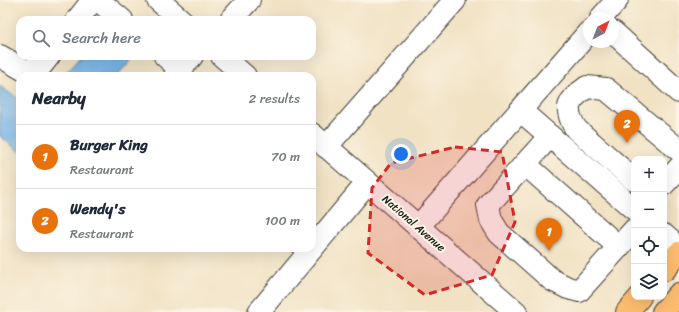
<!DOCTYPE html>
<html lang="en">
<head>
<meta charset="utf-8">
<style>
	:root { --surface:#fff; --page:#f6f6f7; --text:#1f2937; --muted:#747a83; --line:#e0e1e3; --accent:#ea580c }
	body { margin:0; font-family:Sriracha,sans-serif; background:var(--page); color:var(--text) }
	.controls { position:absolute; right:12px; bottom:12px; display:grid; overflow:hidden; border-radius:8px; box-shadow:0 4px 16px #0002 }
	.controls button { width:36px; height:36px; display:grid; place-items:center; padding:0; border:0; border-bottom:1px solid var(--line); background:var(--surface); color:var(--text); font:20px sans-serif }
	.compass { position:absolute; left:583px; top:12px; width:36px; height:36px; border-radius:50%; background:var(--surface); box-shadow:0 4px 16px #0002; rotate:42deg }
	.you { position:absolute; left:401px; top:154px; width:14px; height:14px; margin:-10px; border:3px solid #fff; border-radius:50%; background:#1a73e8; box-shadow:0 0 0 6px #1a73e833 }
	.badge { display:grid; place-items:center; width:26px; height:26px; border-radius:50%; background:var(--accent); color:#fff; font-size:13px; font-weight:700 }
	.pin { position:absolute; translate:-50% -33px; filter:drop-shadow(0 1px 2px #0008) }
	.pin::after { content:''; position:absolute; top:21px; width:14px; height:12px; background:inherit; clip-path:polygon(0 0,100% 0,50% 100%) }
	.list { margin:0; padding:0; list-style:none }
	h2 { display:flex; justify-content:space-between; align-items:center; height:52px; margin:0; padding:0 16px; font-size:17px }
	h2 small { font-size:13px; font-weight:400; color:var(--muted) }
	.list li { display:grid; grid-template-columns:26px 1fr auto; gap:12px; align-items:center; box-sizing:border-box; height:64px; padding:0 16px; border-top:1px solid var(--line) }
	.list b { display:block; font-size:15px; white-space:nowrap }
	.list p { margin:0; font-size:13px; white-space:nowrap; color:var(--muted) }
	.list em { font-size:13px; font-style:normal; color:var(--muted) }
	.icon { flex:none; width:22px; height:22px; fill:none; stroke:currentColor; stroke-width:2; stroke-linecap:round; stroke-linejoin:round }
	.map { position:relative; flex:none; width:679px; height:312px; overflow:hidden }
	.search { position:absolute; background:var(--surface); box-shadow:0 4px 16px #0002; left:16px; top:16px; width:300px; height:44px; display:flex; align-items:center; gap:10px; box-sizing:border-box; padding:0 14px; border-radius:12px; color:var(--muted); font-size:15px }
	.panel { position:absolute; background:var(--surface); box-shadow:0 4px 16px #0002; left:16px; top:72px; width:300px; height:180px; border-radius:12px }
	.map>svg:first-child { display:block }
	.water { fill:#77b6eb; stroke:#4a6984 }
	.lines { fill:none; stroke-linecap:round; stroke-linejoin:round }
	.minor-casing { stroke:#3c3a35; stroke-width:24 }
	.major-casing { stroke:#3c3a35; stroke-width:24 }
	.minor { stroke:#fff; stroke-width:22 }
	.major { stroke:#fcbd6f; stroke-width:22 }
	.marked { fill:#d62828; fill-opacity:0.2; stroke:#d62828; stroke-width:3; stroke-dasharray:8 5; stroke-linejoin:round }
	.labels { text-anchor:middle; stroke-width:4; stroke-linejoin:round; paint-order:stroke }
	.street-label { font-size:11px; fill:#1c1c1c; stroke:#fcf5e5 }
</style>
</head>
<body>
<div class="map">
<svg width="679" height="312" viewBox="0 0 679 312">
	<rect width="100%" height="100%" fill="#fcf5e5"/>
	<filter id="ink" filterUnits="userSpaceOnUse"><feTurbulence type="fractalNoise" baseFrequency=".025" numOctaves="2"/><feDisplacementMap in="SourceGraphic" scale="8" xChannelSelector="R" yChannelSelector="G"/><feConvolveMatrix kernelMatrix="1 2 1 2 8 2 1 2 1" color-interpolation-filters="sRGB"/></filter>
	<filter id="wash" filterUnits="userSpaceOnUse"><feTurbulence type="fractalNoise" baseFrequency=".012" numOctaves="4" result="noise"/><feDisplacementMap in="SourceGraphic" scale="16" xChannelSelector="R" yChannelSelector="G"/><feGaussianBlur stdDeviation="0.9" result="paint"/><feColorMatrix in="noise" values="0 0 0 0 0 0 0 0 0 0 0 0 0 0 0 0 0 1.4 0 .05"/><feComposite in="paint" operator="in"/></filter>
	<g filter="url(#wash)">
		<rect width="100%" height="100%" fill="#f1e2c4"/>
		<g class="water">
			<polygon points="81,56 132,56 131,60 117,76 63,76"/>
			<polygon points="0,86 11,94 20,99 20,152 0,136"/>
		</g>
	</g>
	<g filter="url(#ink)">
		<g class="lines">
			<g class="minor-casing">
				<g id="minor">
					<polyline points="98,0 122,20"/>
					<polyline points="158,0 181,20"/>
					<polyline points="601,18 617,0"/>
					<polyline points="77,20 93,0"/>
					<polyline points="231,20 249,0"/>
					<polyline points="613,32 679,92"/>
					<polyline points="0,56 26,71 41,66 49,56"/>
					<polyline points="165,56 180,69"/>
					<polyline points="222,56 245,76"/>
					<polyline points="175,76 192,56"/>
					<polyline points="521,111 634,209"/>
					<polyline points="312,134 516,312"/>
					<polyline points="550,136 488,205 491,220 499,233 552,280 568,288 579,291 634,230"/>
					<polyline points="326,147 455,0"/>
					<polyline points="525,164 619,247"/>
					<path d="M634,180L576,129C563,108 568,100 587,87L606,89L679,150"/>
					<polyline points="664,184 679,168"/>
					<polyline points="418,227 589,32"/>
					<polyline points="664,235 679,248"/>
					<polyline points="259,312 367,183"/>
				</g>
			</g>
			<g class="major-casing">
				<g id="major">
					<polyline points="664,270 679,253"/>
					<polyline points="627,312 640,297"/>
					<polyline points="663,312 679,294"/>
				</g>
			</g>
			<use href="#minor" class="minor"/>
			<use href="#major" class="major"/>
		</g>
	</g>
	<path class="marked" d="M455,147L502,152L515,222L492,275L425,295L368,253L372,188L391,163Z"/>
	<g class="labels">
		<g class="street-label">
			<text transform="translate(414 223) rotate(41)" y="4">National Avenue</text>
		</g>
	</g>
</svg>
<div class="controls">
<button>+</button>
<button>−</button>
<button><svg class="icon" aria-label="locate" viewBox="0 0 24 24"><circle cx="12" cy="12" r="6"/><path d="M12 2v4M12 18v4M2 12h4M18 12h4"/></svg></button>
<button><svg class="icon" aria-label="layers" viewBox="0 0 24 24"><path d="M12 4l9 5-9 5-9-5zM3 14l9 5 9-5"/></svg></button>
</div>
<svg class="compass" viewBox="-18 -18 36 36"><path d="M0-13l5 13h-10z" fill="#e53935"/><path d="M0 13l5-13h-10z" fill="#747a83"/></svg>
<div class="you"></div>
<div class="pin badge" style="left:549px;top:251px;background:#e8710a">1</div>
<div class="pin badge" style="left:627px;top:143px;background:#e8710a">2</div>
<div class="search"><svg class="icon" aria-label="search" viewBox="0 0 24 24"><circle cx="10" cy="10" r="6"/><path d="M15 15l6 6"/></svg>Search here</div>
<section class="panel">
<h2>Nearby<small>2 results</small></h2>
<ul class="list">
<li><span class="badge" style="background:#e8710a">1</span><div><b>Burger King</b><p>Restaurant</p></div><em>70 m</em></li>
<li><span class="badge" style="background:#e8710a">2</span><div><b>Wendy's</b><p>Restaurant</p></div><em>100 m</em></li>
</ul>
</section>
</div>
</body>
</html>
